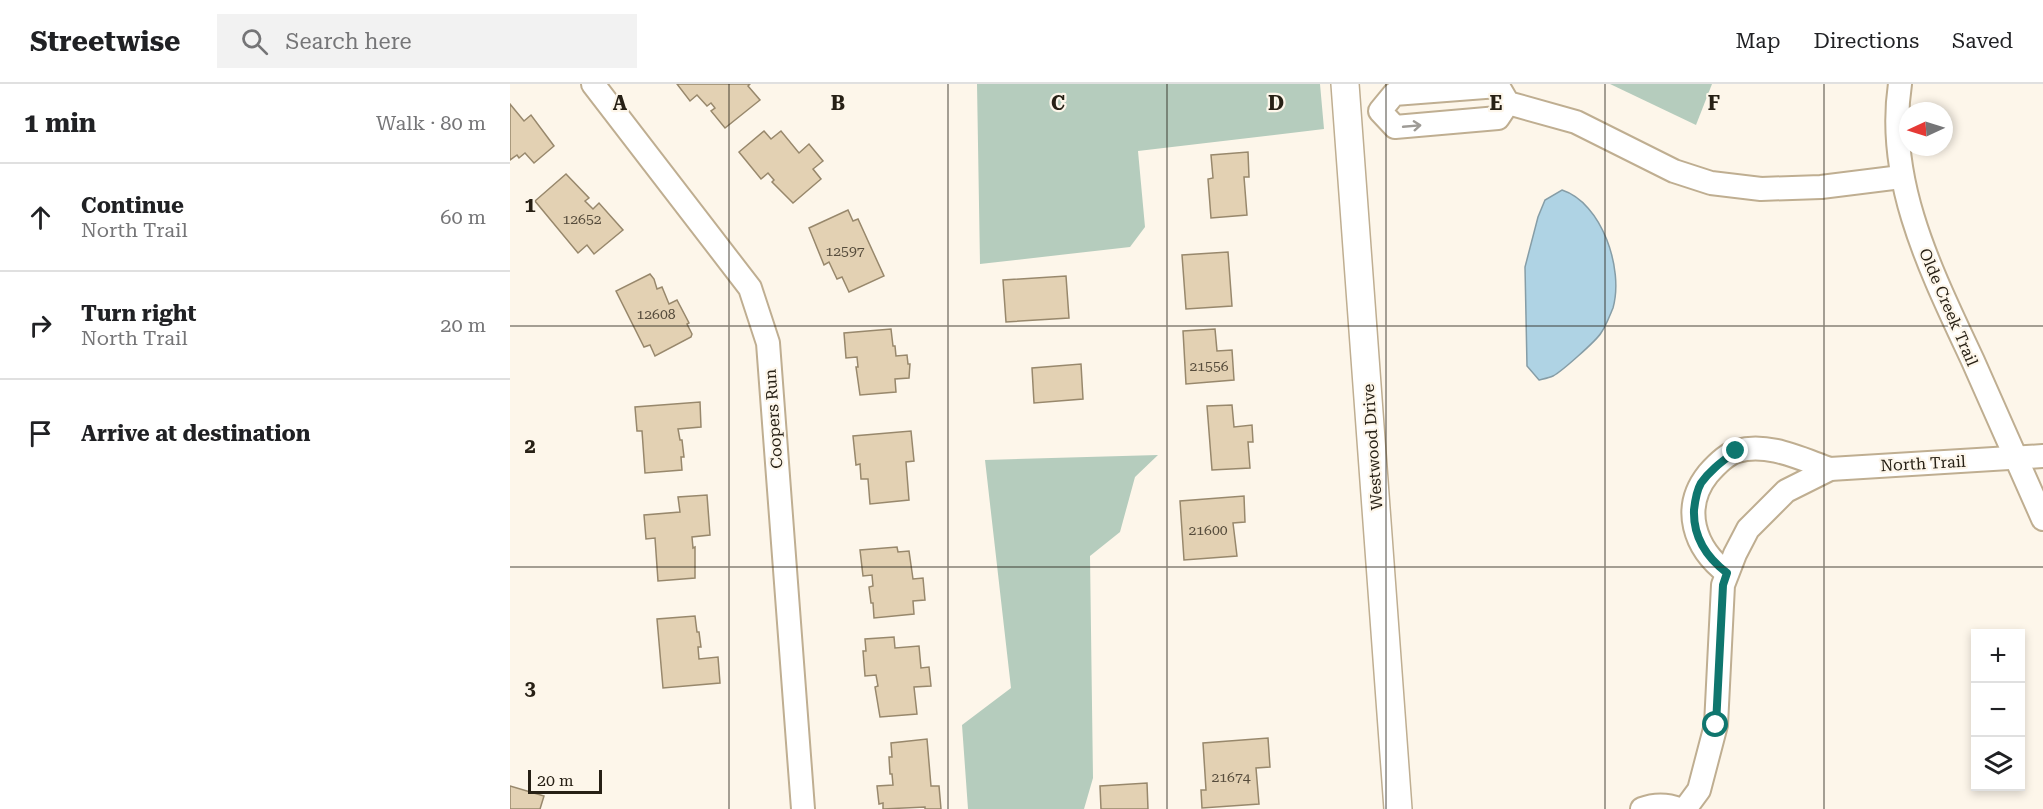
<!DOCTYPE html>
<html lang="en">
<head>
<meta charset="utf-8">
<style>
	:root { --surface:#fff; --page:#f2f2f2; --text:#202124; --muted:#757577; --line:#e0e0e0 }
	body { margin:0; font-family:"Roboto Serif",serif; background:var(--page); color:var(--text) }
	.controls { position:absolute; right:18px; bottom:18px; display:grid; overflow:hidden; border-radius:0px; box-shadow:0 3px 9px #0003 }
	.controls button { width:54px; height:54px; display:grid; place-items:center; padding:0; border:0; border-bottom:2px solid var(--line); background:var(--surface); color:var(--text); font:30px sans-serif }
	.compass { position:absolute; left:1389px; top:18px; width:54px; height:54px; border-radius:50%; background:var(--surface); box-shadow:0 3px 9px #0003; rotate:266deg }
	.scale { position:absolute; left:18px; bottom:15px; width:74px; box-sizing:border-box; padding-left:6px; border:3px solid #272015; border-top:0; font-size:16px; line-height:21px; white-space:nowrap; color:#272015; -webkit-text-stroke:4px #fdf6ea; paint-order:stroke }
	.stop { position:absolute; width:18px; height:18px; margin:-14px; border:4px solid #0f766e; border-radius:50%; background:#fff }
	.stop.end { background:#0f766e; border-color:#fff; box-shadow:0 2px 6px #0008 }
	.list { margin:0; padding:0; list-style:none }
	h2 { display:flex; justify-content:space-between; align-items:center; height:78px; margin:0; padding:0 24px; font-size:26px }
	h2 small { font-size:20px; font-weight:400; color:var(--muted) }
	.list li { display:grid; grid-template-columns:39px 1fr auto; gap:18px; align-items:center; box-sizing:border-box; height:108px; padding:0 24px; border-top:2px solid var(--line) }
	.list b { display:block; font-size:22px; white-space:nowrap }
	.list p { margin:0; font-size:20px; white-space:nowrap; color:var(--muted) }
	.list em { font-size:20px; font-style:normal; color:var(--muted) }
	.icon { flex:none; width:33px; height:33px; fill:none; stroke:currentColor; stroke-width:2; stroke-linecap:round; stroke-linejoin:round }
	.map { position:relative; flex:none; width:1533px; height:725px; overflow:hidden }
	header { display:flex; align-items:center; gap:36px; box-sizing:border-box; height:84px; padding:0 30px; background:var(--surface); border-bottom:2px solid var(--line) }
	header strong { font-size:28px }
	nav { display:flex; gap:33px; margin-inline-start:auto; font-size:21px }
	.search { width:420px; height:54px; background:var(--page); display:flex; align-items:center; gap:15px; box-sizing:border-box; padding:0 21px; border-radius:0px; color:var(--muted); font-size:22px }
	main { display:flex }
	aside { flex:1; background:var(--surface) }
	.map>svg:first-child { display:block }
	.green { fill:#b5ccbd }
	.water { fill:#afd3e4; stroke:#869da6; stroke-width:1.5 }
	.building { fill:#e3d1b3; stroke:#98886c; stroke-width:1.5 }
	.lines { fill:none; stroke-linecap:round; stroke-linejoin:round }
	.minor-casing { stroke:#bfae91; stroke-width:26 }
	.tertiary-casing { stroke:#bfae91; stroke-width:30 }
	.minor { stroke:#fff; stroke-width:22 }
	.tertiary { stroke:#fff; stroke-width:27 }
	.oneway { stroke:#9e9b96 }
	.route { stroke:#0f766e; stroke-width:8 }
	.grid { fill:none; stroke:#272015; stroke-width:1.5; stroke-opacity:0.55 }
	.labels { text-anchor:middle; stroke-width:4.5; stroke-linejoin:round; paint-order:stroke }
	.number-label { font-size:14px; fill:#564c3c }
	.street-label { font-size:16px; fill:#272015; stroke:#fdf6ea }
	.grid-label { font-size:20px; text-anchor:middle; font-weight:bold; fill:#272015; stroke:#fdf6ea; stroke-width:4.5; stroke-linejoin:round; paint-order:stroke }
</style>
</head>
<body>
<header>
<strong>Streetwise</strong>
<div class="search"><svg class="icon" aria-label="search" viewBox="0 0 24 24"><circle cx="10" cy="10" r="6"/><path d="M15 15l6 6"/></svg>Search here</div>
<nav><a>Map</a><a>Directions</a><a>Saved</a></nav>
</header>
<main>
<aside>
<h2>1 min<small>Walk · 80 m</small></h2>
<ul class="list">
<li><svg class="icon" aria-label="ahead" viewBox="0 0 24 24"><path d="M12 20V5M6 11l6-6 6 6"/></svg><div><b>Continue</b><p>North Trail</p></div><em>60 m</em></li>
<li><svg class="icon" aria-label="right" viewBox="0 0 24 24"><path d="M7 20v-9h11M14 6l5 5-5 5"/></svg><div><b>Turn right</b><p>North Trail</p></div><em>20 m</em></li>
<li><svg class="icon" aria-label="arrive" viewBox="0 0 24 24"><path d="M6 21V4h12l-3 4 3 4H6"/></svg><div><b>Arrive at destination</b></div></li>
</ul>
</aside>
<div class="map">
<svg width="1533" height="725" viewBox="0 0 1533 725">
	<rect width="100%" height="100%" fill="#fdf6ea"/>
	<g class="green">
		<polygon points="467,0 810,0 814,45 628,67 635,143 620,163 470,180"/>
		<polygon points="1100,0 1202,0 1186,41"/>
		<polygon points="648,371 625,393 610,448 580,472 583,694 574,725 458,725 452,641 501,604 475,376"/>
	</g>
	<path class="water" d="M1052,106C1092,119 1114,185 1103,224C1100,231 1096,242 1091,249C1086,257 1051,288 1043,292C1039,294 1033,295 1029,296L1017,282L1015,183L1028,133L1035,116Z"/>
	<g class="building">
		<polygon points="167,0 240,0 238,2 250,16 215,44 201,27 205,24 201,19 197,22 187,11 180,17"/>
		<polygon points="0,20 14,37 21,31 44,62 24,79 15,69 9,74 7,71 0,76"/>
		<polygon points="254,47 261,55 271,47 289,69 299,60 313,77 303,85 311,95 283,119 262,98 264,96 258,89 251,95 229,68"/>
		<polygon points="738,68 739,93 734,93 737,131 701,134 698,95 703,94 701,71"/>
		<polygon points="56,90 79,114 75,117 83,125 89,119 113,146 84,170 77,161 68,169 25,117"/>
		<polygon points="338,126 343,137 348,135 374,192 339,208 332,193 327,195 319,178 314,181 299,144"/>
		<polygon points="718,168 722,222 676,225 672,171"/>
		<polygon points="140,190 144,195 147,205 152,203 159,220 167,216 179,239 177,240 182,250 181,253 145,272 140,261 134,263 106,207"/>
		<polygon points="556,192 559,234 496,238 493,196"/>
		<polygon points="381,245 383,262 385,262 386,272 397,271 398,280 400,280 399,294 385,295 386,308 350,311 346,283 348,283 347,273 336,274 334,249"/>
		<polygon points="705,245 707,267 722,266 724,296 676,300 673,247"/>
		<polygon points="571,280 573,315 524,319 522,284"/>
		<polygon points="190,318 191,343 168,345 170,356 172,356 174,373 171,373 172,386 135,389 132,347 127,347 125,323"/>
		<polygon points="722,321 724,343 742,341 743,358 738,358 740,384 702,386 697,322"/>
		<polygon points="401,347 404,377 396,378 399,416 360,420 358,395 351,395 350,380 346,381 343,352"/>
		<polygon points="197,411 200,451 182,453 183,464 185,463 185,494 148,497 145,454 136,455 134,431 170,428 168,413"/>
		<polygon points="734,412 735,438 723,439 727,472 674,476 670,417"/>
		<polygon points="387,463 388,468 399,467 403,495 413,494 415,516 403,517 404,530 364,534 363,519 361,519 359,503 363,502 362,491 353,492 350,466"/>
		<polygon points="185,532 187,548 189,548 191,563 188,563 189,575 208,573 210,599 153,604 147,535"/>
		<polygon points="384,553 385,564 409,562 411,584 419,583 421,602 404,603 407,630 370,633 365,603 368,602 366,591 355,592 353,567 356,567 355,555"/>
		<polygon points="758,654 760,683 746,684 749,720 692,724 691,706 696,706 693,659"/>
		<polygon points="417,655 421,702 429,702 431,725 415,725 415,723 373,725 373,719 369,720 367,702 383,701 382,690 380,690 379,673 382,673 381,659"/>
		<polygon points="637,699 638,725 591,725 590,702"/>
		<polygon points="0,702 34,712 30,725 0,725"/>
	</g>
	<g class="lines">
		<g class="minor-casing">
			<g id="minor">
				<polyline points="83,0 240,204 258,259 293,725"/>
				<path d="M1390,0C1375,98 1423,191 1463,277C1486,330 1510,382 1533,435"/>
				<polyline points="998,19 988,34 885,43 870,27 884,10 988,2 998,19 1066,38 1164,87 1201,99 1251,105 1311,103 1391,93"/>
				<path d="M1217,489C1184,464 1171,424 1198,390C1205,382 1217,370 1227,367C1258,358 1291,375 1320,385"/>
				<path d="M1132,725C1145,720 1156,720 1169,725"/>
				<polyline points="1175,725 1189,706 1206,641 1213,501 1225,470 1238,445 1276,407 1320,385 1533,372"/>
			</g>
		</g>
		<g class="tertiary-casing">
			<polyline id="tertiary" points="835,0 888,725"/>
		</g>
		<use href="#minor" class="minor"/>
		<use href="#tertiary" class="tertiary"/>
	</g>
	<defs><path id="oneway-shaft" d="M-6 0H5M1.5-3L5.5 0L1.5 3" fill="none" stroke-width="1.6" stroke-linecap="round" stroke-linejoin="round" transform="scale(1.5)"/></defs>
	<use class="oneway" href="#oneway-shaft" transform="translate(902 42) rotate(-5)"/>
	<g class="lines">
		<path class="route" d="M1206,641L1213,501L1217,489C1196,473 1183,453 1184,426C1185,417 1187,406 1191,399C1201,385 1213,377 1226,367"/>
	</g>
	<path class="grid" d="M219,0V725M438,0V725M657,0V725M876,0V725M1095,0V725M1314,0V725M0,242H1533M0,483H1533"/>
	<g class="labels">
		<g class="number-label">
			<text x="72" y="140">12652</text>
			<text x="335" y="172">12597</text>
			<text x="146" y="235">12608</text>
			<text x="699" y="287">21556</text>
			<text x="698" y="451">21600</text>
			<text x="721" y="698">21674</text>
		</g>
		<g class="street-label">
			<text transform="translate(1439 223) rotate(67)" y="6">Olde Creek Trail</text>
			<text transform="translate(263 335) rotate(-94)" y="6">Coopers Run</text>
			<text transform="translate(862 363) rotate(-94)" y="6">Westwood Drive</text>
			<text transform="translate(1413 379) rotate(-3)" y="6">North Trail</text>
		</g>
	</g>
	<g class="grid-label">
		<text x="110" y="26">A</text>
		<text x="328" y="26">B</text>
		<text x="548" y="26">C</text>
		<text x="766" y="26">D</text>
		<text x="986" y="26">E</text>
		<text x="1204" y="26">F</text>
		<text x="20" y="128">1</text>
		<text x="20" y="369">2</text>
		<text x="20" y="611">3</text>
	</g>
</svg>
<div class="controls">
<button>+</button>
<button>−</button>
<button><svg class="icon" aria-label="layers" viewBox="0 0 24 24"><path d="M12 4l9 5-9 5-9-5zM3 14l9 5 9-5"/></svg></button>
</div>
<svg class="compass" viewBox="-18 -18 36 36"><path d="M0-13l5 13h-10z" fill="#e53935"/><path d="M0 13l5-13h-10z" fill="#757577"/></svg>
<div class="scale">20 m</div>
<div class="stop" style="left:1206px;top:641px"></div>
<div class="stop end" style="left:1226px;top:367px"></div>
</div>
</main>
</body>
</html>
